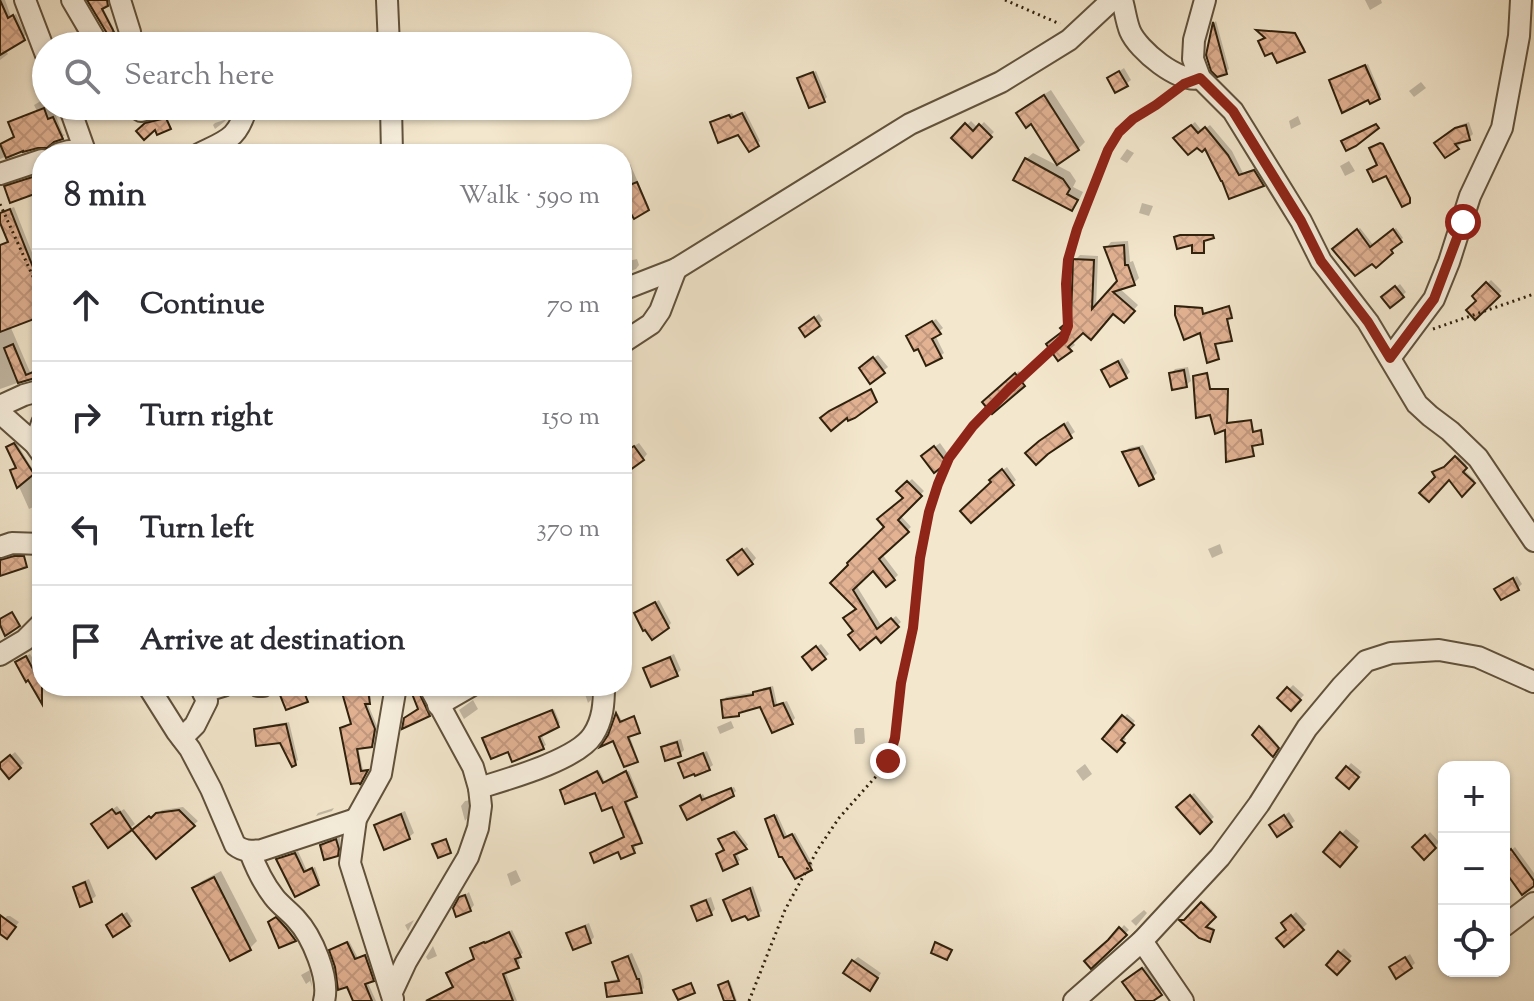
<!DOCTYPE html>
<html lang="en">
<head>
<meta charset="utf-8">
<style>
	:root { --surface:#fff; --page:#f7f7f7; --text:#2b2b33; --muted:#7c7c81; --line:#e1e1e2 }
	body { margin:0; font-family:"Sorts Mill Goudy",serif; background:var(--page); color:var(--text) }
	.controls { position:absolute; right:24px; bottom:24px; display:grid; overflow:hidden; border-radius:16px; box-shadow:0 2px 6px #0004 }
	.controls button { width:72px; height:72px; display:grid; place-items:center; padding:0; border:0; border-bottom:2px solid var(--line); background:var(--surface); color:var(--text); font:40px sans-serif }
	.stop { position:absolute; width:24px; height:24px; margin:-18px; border:6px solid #8f2418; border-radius:50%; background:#fff }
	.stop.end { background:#8f2418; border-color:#fff; box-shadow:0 2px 8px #0008 }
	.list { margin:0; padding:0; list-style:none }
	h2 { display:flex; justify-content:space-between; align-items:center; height:104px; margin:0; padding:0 32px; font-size:34px }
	h2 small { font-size:26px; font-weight:400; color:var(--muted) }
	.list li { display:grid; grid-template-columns:52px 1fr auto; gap:24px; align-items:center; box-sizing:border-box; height:112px; padding:0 32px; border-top:2px solid var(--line) }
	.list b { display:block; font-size:30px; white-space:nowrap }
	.list em { font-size:26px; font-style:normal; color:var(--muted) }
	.icon { flex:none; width:44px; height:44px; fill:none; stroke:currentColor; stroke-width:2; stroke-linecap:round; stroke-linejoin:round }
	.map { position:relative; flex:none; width:1534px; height:1001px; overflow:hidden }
	.search { position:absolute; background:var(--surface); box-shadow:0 2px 6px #0004; left:32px; top:32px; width:600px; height:88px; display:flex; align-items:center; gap:20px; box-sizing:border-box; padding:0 28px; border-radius:44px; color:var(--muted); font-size:30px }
	.panel { position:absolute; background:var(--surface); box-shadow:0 2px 6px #0004; left:32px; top:144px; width:600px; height:552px; border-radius:32px }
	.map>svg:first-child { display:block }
	.shadow { fill:#0003 }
	.building { fill:url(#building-cross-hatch); stroke:#2f200c; stroke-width:2 }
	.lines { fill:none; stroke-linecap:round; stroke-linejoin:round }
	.minor-casing { stroke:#60523c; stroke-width:24 }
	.path { stroke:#2f200c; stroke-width:3; stroke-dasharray:2 4; stroke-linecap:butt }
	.minor { stroke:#f7efde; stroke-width:20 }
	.route { stroke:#8f2418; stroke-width:10 }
</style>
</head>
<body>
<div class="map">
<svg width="1534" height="1001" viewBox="0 0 1534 1001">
	<defs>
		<pattern id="building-cross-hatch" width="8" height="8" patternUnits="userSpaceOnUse" patternTransform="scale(2)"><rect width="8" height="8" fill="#e2b293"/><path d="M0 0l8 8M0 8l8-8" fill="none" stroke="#c2997e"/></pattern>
	</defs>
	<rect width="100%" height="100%" fill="#f3e7cd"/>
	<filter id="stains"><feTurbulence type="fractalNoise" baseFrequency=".0025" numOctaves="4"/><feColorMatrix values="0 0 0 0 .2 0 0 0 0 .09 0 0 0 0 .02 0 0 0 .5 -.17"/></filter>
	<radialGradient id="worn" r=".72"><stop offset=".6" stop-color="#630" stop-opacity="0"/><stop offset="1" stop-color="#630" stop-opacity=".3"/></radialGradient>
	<g class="shadow">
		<polygon points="0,0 5,0 11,17 16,14 26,35 5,49 8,54 0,60"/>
		<polygon points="89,0 109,0 107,4 102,6 114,29 113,30"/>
		<polygon points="1365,0 1381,0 1382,3 1370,10"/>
		<polygon points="1216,21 1229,69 1226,72 1211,48 1214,23"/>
		<polygon points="77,27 90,46 83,46 75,29"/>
		<polygon points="1259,30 1296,33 1305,49 1303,50 1268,37"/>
		<polygon points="1368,64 1381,95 1379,97 1334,78"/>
		<polygon points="1124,68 1131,80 1126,84 1109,78"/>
		<polygon points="816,71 827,97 824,100 799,79"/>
		<polygon points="1421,82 1426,88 1414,97 1409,91"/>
		<polygon points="1051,90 1085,142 1078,149 1058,162 1032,121 1018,113 1025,106"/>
		<polygon points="46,98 46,106 56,106 53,108 63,134 65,135 62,137 24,148 0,159 0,144 16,136 37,111 34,105"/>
		<polygon points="745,111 760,141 757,144 738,133 712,123 715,120 732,113 734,117"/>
		<polygon points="1298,116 1301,124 1291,129 1289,121"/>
		<polygon points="227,119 224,122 215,129 213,125 215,123"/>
		<polygon points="971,121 978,128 984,122 994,132 972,155 954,138"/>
		<polygon points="1195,122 1202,131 1210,125 1232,151 1243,173 1258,167 1266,181 1263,184 1230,196 1206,146 1180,134"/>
		<polygon points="1469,122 1473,134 1469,138 1459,141 1461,144 1446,156 1440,140 1460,125"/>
		<polygon points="1383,142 1410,196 1409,201 1379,165 1373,147"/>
		<polygon points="117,144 121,154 101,154 105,148"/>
		<polygon points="189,147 189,154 175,154"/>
		<polygon points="1127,149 1134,153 1127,163 1120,159"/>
		<polygon points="1033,153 1070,172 1076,181 1073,187 1083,192 1078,202 1071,208 1026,159"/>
		<polygon points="1349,161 1355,171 1345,176 1340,166"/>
		<polygon points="630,164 649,207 648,209 622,195 622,168"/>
		<polygon points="42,172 42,189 6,187 10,184"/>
		<polygon points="1142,203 1153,206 1149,216 1139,213"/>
		<polygon points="14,207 42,278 42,290 38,292 42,301 42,314 12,325 11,328 30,372 37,370 38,373 34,377 0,389 0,290 29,290 0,217 3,211"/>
		<polygon points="1360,228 1374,246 1396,228 1403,238 1392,247 1394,249 1376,265 1335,249"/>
		<polygon points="1128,241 1130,262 1133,261 1139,278 1134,283 1119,288 1138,305 1124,321 1114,312 1083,331 1072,341 1075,345 1059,358 1065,331 1073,319 1075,260 1080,255 1098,256 1096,308 1120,282 1107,247 1111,242"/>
		<polygon points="622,243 625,243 628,261 637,259 639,265 636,269 622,274"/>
		<polygon points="1491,280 1502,291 1475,317 1479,301 1475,296"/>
		<polygon points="1400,284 1406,292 1402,296 1388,293"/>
		<polygon points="1179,305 1203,307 1204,313 1230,306 1233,315 1228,319 1232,338 1216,342 1220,356 1218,357 1201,331 1177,307"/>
		<polygon points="819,314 823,320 819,324 806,324"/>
		<polygon points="936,319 943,328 935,335 944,353 940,356 912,333"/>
		<polygon points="878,355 888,367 883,371 865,364"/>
		<polygon points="1122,358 1130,372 1126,376 1104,370"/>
		<polygon points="1188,367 1191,381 1186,385 1171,374 1175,369"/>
		<polygon points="1019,371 1026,381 992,411 985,402"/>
		<polygon points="1208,372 1211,388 1229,388 1228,422 1252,420 1254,431 1262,430 1264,441 1253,444 1254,453 1253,454 1227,428 1195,376"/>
		<polygon points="1068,421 1075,432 1047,452 1046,437"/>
		<polygon points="16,442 30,465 42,480 42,503 29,509 12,471 19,467 10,446"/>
		<polygon points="639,443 647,454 643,459 626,451"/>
		<polygon points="940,443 950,457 934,470 928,452"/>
		<polygon points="1143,445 1157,473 1152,478 1125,452 1129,448"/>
		<polygon points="1458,456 1467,465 1463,469 1475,480 1462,494 1447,466"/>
		<polygon points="1007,467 1016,480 971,520 994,482 995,476"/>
		<polygon points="912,479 924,491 900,515 911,527 882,554 898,575 894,579 873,568 856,585 882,627 896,616 901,622 881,640 877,634 855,630 858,608 833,583 887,527 905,497 899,491"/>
		<polygon points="1220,544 1223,553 1212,558 1208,549"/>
		<polygon points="747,547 756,558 752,563 734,556"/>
		<polygon points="1517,576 1522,584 1518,588 1497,589"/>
		<polygon points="659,600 671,623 668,627 640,610"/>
		<polygon points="821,644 829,654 824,658 808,653"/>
		<polygon points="30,654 36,664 42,661 43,686 36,690 22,658"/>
		<polygon points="674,654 681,670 677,674 646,668 650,664"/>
		<polygon points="1293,685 1304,695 1291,708 1280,698"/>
		<polygon points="413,686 420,686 432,711 404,725 420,708"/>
		<polygon points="773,686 777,704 787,701 795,718 792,722 761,705 742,710 739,714 723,701 726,697 755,692 759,689"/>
		<polygon points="357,687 357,690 370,689 371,700 367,702 377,726 374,743 372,745 358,747 363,770 368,769 362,780 353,723 343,690 345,688"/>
		<polygon points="592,691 591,700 588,703 585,694"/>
		<polygon points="473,700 478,709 464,719 459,710"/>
		<polygon points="554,709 560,723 541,734 546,745 543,747 509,749 484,738"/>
		<polygon points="618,714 622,721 635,716 640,729 629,734 638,759 637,760 610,735"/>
		<polygon points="1127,714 1135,721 1122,735 1126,739 1116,749 1105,739"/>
		<polygon points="731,721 734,728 720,734 717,727"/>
		<polygon points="289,722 298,760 295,763 281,741 256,730 259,727"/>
		<polygon points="1262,726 1279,746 1273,754 1254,735"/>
		<polygon points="856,728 864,728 865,742 863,744 855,744 854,730"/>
		<polygon points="681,739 684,750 680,754 663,748 668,743"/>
		<polygon points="707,751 713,765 709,768 680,764 683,760"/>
		<polygon points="15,752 24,763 10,776 0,765"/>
		<polygon points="1351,763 1362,772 1349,787 1339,778"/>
		<polygon points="1085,764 1092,774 1083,781 1076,771"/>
		<polygon points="599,770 605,782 629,771 638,793 626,799 642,839 634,844 636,849 634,851 613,805 596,790 564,788"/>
		<polygon points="734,787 736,791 733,794 685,804 703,794 705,798"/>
		<polygon points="1194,793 1214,817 1200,831 1178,807"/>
		<polygon points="471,800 469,816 465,821 461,806 465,801"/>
		<polygon points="117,806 121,811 124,809 135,824 108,845 98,820"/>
		<polygon points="183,807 198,821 157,856 135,830 154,814 156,816 162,810"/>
		<polygon points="334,808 332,811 316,816 318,813"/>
		<polygon points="405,811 414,833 409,837 376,825 380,821"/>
		<polygon points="1289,812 1295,821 1278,834 1276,821"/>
		<polygon points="777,814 787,836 795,833 813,865 811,868 767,820"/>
		<polygon points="1346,829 1360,841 1340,864 1326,852"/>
		<polygon points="737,830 748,845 736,852 740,860 737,863 719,854 725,850 723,837"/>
		<polygon points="1430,832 1439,842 1424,857 1415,847"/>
		<polygon points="340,836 341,849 337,854 322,845 326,841"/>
		<polygon points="1515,847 1534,873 1534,883 1504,866 1504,857"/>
		<polygon points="298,851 307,871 315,867 320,881 318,883 279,859"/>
		<polygon points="516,870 521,881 511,886 507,874"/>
		<polygon points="221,871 257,941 250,948 231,958 195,888 202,881"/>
		<polygon points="89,879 96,896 91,900 75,887 79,883"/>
		<polygon points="753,886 762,911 758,914 725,900 729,897"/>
		<polygon points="469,892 474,905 470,910 461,898"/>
		<polygon points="711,897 715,909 711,914 693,907 697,902"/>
		<polygon points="1204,902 1216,914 1205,925 1214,928 1211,938 1200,936 1182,920 1188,920"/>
		<polygon points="1144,910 1147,913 1136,926 1131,921"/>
		<polygon points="127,912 133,921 129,925 112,921"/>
		<polygon points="1296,912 1307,924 1284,944 1288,929 1283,924"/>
		<polygon points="7,916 10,916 19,922 11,932 0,931 0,924"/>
		<polygon points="278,917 296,938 280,945 272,921"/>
		<polygon points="414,920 408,931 405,925"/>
		<polygon points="589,923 594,937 590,942 569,934 573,930"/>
		<polygon points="1124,925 1129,930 1091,966 1112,939"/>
		<polygon points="512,930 523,953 518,956 520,963 505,971 517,1001 441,1001 455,987 448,973 476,958 472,948 475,945 487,940 488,942"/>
		<polygon points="349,941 358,958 368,953 375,976 367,981 376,1001 355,1001 334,948"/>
		<polygon points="433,946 437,956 428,960 426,957"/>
		<polygon points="1344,948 1352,956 1337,973 1329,965"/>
		<polygon points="632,953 642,976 644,988 641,991 607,984 611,980 620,979 614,963 618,959"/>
		<polygon points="1410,954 1415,963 1411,967 1396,963"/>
		<polygon points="858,957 881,973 874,984 853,961"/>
		<polygon points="1147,965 1164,989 1149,1001 1139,1001 1129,978"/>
		<polygon points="310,970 312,987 310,981 306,984 301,975"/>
		<polygon points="730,981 737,1001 726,1001 722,984"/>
	</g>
	<g class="building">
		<polygon points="0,0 8,18 13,15 25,40 0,55"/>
		<polygon points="87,0 107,0 108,6 102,9 114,32 108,35"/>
		<polygon points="1213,22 1227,74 1217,77 1211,71 1206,55"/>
		<polygon points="1256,30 1295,33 1305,52 1277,63 1272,53 1265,56 1258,41 1265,38"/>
		<polygon points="1365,65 1380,99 1370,104 1368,100 1342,113 1329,80"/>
		<polygon points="1119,71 1128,86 1115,93 1107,78"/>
		<polygon points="813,72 825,102 809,108 797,78"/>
		<polygon points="1044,95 1079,150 1057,165 1031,124 1026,128 1016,113"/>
		<polygon points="44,108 48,119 53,117 63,139 54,142 47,148 38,148 23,152 23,151 6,158 0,144 14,137 8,122"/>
		<polygon points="742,113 759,146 749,152 738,135 718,143 710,122 729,115 731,118"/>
		<polygon points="166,118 171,129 157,135 155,130 144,140 136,131 145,123"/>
		<polygon points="965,123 973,131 979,124 992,137 972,158 951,138"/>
		<polygon points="1376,124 1379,128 1356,146 1346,151 1341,141"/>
		<polygon points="1191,125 1198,133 1205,127 1228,155 1239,175 1254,170 1264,186 1229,199 1222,181 1221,181 1205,149 1202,152 1197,148 1188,155 1173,138"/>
		<polygon points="1466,125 1470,140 1455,144 1459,149 1445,158 1434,143 1455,128"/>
		<polygon points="1380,143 1383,144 1410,198 1410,203 1402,207 1386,176 1373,182 1367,170 1377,165 1369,148"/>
		<polygon points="1025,158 1063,179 1070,189 1067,194 1078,200 1072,211 1013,180"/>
		<polygon points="42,174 42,197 40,192 10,203 4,186"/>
		<polygon points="637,182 649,210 634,219 622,199 622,188"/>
		<polygon points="10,209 42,290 42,293 35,295 42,316 0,332 0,245 8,242 0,223 0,213"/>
		<polygon points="1357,229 1370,247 1393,229 1402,242 1391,250 1393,253 1376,268 1372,264 1355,276 1332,249"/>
		<polygon points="1180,235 1213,235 1214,238 1204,241 1204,253 1192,253 1192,245 1177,249 1174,237"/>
		<polygon points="1124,245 1125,265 1128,265 1135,285 1113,292 1135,311 1124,323 1113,314 1091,340 1083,333 1068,347 1072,351 1058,361 1046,344 1063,331 1060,328 1071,319 1073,259 1094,260 1092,309 1117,281 1104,247"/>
		<polygon points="1486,282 1500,296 1475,320 1466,310 1476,301 1472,296"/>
		<polygon points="1395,286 1404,297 1390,308 1381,297"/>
		<polygon points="1175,306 1202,308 1203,314 1229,306 1232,318 1227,319 1232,341 1215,344 1219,359 1207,363 1200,333 1184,340 1175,315"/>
		<polygon points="814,317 820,326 805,337 799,328"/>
		<polygon points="932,321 941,334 932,339 942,358 926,366 918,349 914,351 906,336"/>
		<polygon points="13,344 26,375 33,372 35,378 18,383 4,348"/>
		<polygon points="873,357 885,373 870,384 859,368"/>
		<polygon points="1118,361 1127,378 1110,387 1101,370"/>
		<polygon points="1184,370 1187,387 1172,390 1169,373"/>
		<polygon points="1015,373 1025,386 992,414 982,402"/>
		<polygon points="1207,373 1210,389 1228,389 1227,423 1251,420 1253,432 1261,430 1263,444 1252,446 1254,456 1226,462 1225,430 1215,434 1210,415 1196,418 1193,376"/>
		<polygon points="871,389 877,402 855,418 848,421 847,418 831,431 820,418 829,411"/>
		<polygon points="1064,424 1072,438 1048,454 1036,465 1025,453 1039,441"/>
		<polygon points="14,443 34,474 17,488 10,470 16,468 6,447"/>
		<polygon points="634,446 644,460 630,470 622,459 622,454"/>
		<polygon points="934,446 947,463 934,473 921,456"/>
		<polygon points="1139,448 1154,479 1139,486 1122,452"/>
		<polygon points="1455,456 1467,468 1463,472 1475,483 1462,497 1449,480 1429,502 1419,493 1435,477 1432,472 1444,467"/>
		<polygon points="1002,469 1014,485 971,523 960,511 991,482 989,480"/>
		<polygon points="907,481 922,496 898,520 909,532 879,559 895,580 886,587 873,571 853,590 877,629 891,618 899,627 881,643 876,637 860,650 848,635 853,631 843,618 856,609 830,583 848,565 847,563 884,527 877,519 903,498 896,491"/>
		<polygon points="742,549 753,564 738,575 727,560"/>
		<polygon points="14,556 24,556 27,567 0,576 0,560"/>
		<polygon points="1513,578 1519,590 1501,600 1494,589"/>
		<polygon points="655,602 669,628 652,640 645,630 643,631 634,613"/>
		<polygon points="12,612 20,626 5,636 0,625 0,619"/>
		<polygon points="816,646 826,659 812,670 802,657"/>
		<polygon points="26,656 36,675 42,672 42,704 28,680 26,682 15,662"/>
		<polygon points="670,657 678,676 651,687 643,668"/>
		<polygon points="409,686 416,686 430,716 402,729 404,718 418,709"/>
		<polygon points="302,687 308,702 286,710 280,695"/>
		<polygon points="1287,687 1301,700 1291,711 1277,698"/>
		<polygon points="355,688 356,692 368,690 370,704 365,704 375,729 372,747 357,749 361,771 368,770 360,785 360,783 351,784 340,728 351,724 341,689"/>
		<polygon points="770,688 774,706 783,703 793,724 772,733 760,707 739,713 739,716 723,718 721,700 753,695 753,692"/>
		<polygon points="552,710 559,727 539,737 544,749 512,762 508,752 491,759 482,738"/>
		<polygon points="616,713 620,722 634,716 640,733 628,737 638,762 624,767 613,741 600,747 608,735"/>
		<polygon points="1122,715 1134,725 1121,740 1125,743 1117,752 1102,739"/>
		<polygon points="286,724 296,765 292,767 280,743 256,746 254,729"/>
		<polygon points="1259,726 1279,748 1273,757 1252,735"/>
		<polygon points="677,742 681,756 665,761 661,747"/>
		<polygon points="703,753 710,770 695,776 694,774 684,778 678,763"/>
		<polygon points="10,755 21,768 9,779 0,768 0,763"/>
		<polygon points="1346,766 1359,777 1349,789 1336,778"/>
		<polygon points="597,771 603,783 626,771 637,797 625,802 642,843 632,846 635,853 621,859 618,852 594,863 590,853 624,837 612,807 602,811 595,793 565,804 560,790"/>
		<polygon points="731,788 734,796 687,820 680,806 700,795 702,800"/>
		<polygon points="1190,795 1212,822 1200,834 1176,807"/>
		<polygon points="112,809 116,814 120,812 132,830 108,848 91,824"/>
		<polygon points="179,810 195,826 156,859 132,830 149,816 151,818 156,813"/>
		<polygon points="401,814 410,839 384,850 374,825"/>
		<polygon points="774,815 784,838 792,834 812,870 795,879 782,857 779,857 765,819"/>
		<polygon points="1284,815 1292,827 1277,837 1269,825"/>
		<polygon points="734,832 747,849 734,855 738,864 723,871 716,854 724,850 718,839"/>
		<polygon points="1340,832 1357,847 1340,867 1323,852"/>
		<polygon points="1425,835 1436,848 1424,860 1412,847"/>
		<polygon points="336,839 339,849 338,856 324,860 320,845"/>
		<polygon points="446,839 451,853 438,858 432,844"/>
		<polygon points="1511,849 1534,881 1534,886 1522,895 1504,870 1504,855"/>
		<polygon points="295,853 304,872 312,868 319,885 295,897 276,859"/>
		<polygon points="214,877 251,950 230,961 192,888"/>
		<polygon points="85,882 92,902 80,907 73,887"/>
		<polygon points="750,888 759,916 748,920 745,916 732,921 723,900"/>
		<polygon points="465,895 471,911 456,917 453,908 459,897"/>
		<polygon points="706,900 712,915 697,921 691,906"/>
		<polygon points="1201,902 1216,917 1206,927 1214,930 1210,942 1199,938 1179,920 1184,920"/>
		<polygon points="122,914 130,926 113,937 106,925"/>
		<polygon points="0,915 16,927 7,939 0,934"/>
		<polygon points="1291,915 1304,930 1284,947 1276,938 1286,930 1281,923"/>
		<polygon points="276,917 286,928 296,941 279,948 268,922"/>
		<polygon points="585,926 591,943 573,950 566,933"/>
		<polygon points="1119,927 1127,935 1091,969 1084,961 1108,940"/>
		<polygon points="509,932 521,957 515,959 519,968 503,974 513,1001 426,1001 453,987 446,973 474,959 470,948 484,942 485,943"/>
		<polygon points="347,942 355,959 365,955 374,981 365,984 372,1001 353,1001 347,987 338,990 335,967 329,950"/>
		<polygon points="935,942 952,950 947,960 931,953"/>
		<polygon points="1338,951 1350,961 1337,975 1326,965"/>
		<polygon points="628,956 637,979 639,979 642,993 607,997 605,983 619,981 612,962"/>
		<polygon points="1405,957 1412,968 1396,979 1389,967"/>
		<polygon points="852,960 878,978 870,991 843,973"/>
		<polygon points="1142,968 1162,995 1153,1001 1136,1001 1122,982"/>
		<polygon points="728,981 735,1001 724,1001 718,985"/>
		<polygon points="691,983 695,993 678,1000 673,990"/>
	</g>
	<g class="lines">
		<g class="minor-casing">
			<g id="minor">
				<polyline points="25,0 46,55"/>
				<polyline points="72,0 99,46"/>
				<polyline points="120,0 130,32 132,46"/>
				<polyline points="387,0 389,46"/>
				<path d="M1122,0C1125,10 1126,21 1130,31C1138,50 1179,84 1200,78"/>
				<polyline points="1205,0 1194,40 1193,59 1200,78 1233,111 1301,221 1321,261 1368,322 1417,404 1430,416 1450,431 1478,458 1534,541"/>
				<polyline points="362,46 389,43"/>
				<polyline points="69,106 86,154"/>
				<polyline points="134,106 141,111 162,106"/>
				<polyline points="391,106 392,154"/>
				<polyline points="58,154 69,151 85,151"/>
				<path d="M199,154C227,140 238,139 247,106"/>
				<polyline points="0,174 42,160"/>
				<polyline points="622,290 676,269 910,124 1001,82 1069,40 1112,0"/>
				<polyline points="622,343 651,324 660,311 676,269"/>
				<polyline points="1390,358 1434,299 1449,262 1470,196 1502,128 1519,36 1521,0"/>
				<polyline points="0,406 24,395 42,390"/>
				<polyline points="0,413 35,444 42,454"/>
				<polyline points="35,444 42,423"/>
				<polyline points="0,547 12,543 42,544"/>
				<polyline points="0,655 25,640 42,623"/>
				<path d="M148,686L177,732L190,749L211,789L235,845C244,852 251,851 262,850L356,819"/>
				<polyline points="258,686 263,686"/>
				<polyline points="203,692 223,686"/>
				<polyline points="438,705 471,686"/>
				<polyline points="182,738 195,725 207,701 200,686"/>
				<path d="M479,788C508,779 577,760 593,735C603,720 604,703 604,686"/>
				<path d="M250,852C256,868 263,883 274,897C280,905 289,911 296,919C312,936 330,978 324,1001"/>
				<polyline points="1504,926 1534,903"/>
				<polyline points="1142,941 1183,1001"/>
				<polyline points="392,992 406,962 468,857 478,828 481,806 479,788 473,767 429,686"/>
				<polyline points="393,999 350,863 356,819 381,774 396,686"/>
				<polyline points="1074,1001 1142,941 1220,857 1259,804 1307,728 1342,686 1366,661 1391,653 1439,650 1478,657 1534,682"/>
			</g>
		</g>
		<g class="path">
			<polyline points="1005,0 1060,24"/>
			<polyline points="0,204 35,281 42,288"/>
			<polyline points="1433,329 1534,294"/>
			<polyline points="749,1001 785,910 818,849 839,818 879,773 888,761 895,738 901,683 913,628 920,558 929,512 938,484 949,458 973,426 1009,389 1063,339 1068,326 1066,284 1068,260 1077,229 1108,150 1119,132 1133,119 1175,91"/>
		</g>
		<use href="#minor" class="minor"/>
	</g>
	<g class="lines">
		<polyline class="route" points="888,761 895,738 901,683 913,628 920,558 929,512 938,484 949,458 973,426 1009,389 1063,339 1068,326 1066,284 1068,260 1077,229 1108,150 1119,132 1133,119 1156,105 1184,84 1200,78 1233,111 1301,221 1321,261 1368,322 1390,358 1434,299 1463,222"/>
	</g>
	<rect width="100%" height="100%" filter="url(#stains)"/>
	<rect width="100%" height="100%" fill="url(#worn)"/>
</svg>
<div class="controls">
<button>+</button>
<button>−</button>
<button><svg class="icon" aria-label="locate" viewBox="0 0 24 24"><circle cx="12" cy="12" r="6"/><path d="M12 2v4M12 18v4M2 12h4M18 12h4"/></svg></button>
</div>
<div class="stop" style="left:1463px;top:222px"></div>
<div class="stop end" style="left:888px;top:761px"></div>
<div class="search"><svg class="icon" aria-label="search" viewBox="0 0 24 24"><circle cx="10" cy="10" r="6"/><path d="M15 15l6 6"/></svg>Search here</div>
<section class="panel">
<h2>8 min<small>Walk · 590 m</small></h2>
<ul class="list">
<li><svg class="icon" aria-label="ahead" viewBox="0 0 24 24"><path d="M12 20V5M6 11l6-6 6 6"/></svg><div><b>Continue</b></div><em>70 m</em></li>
<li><svg class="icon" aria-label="right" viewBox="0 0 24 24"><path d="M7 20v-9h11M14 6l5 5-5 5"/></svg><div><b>Turn right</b></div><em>150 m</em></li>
<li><svg class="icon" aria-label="left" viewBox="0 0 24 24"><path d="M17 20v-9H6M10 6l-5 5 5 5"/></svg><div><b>Turn left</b></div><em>370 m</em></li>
<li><svg class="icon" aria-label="arrive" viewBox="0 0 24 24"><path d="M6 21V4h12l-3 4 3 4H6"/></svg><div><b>Arrive at destination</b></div></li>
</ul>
</section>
</div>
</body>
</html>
